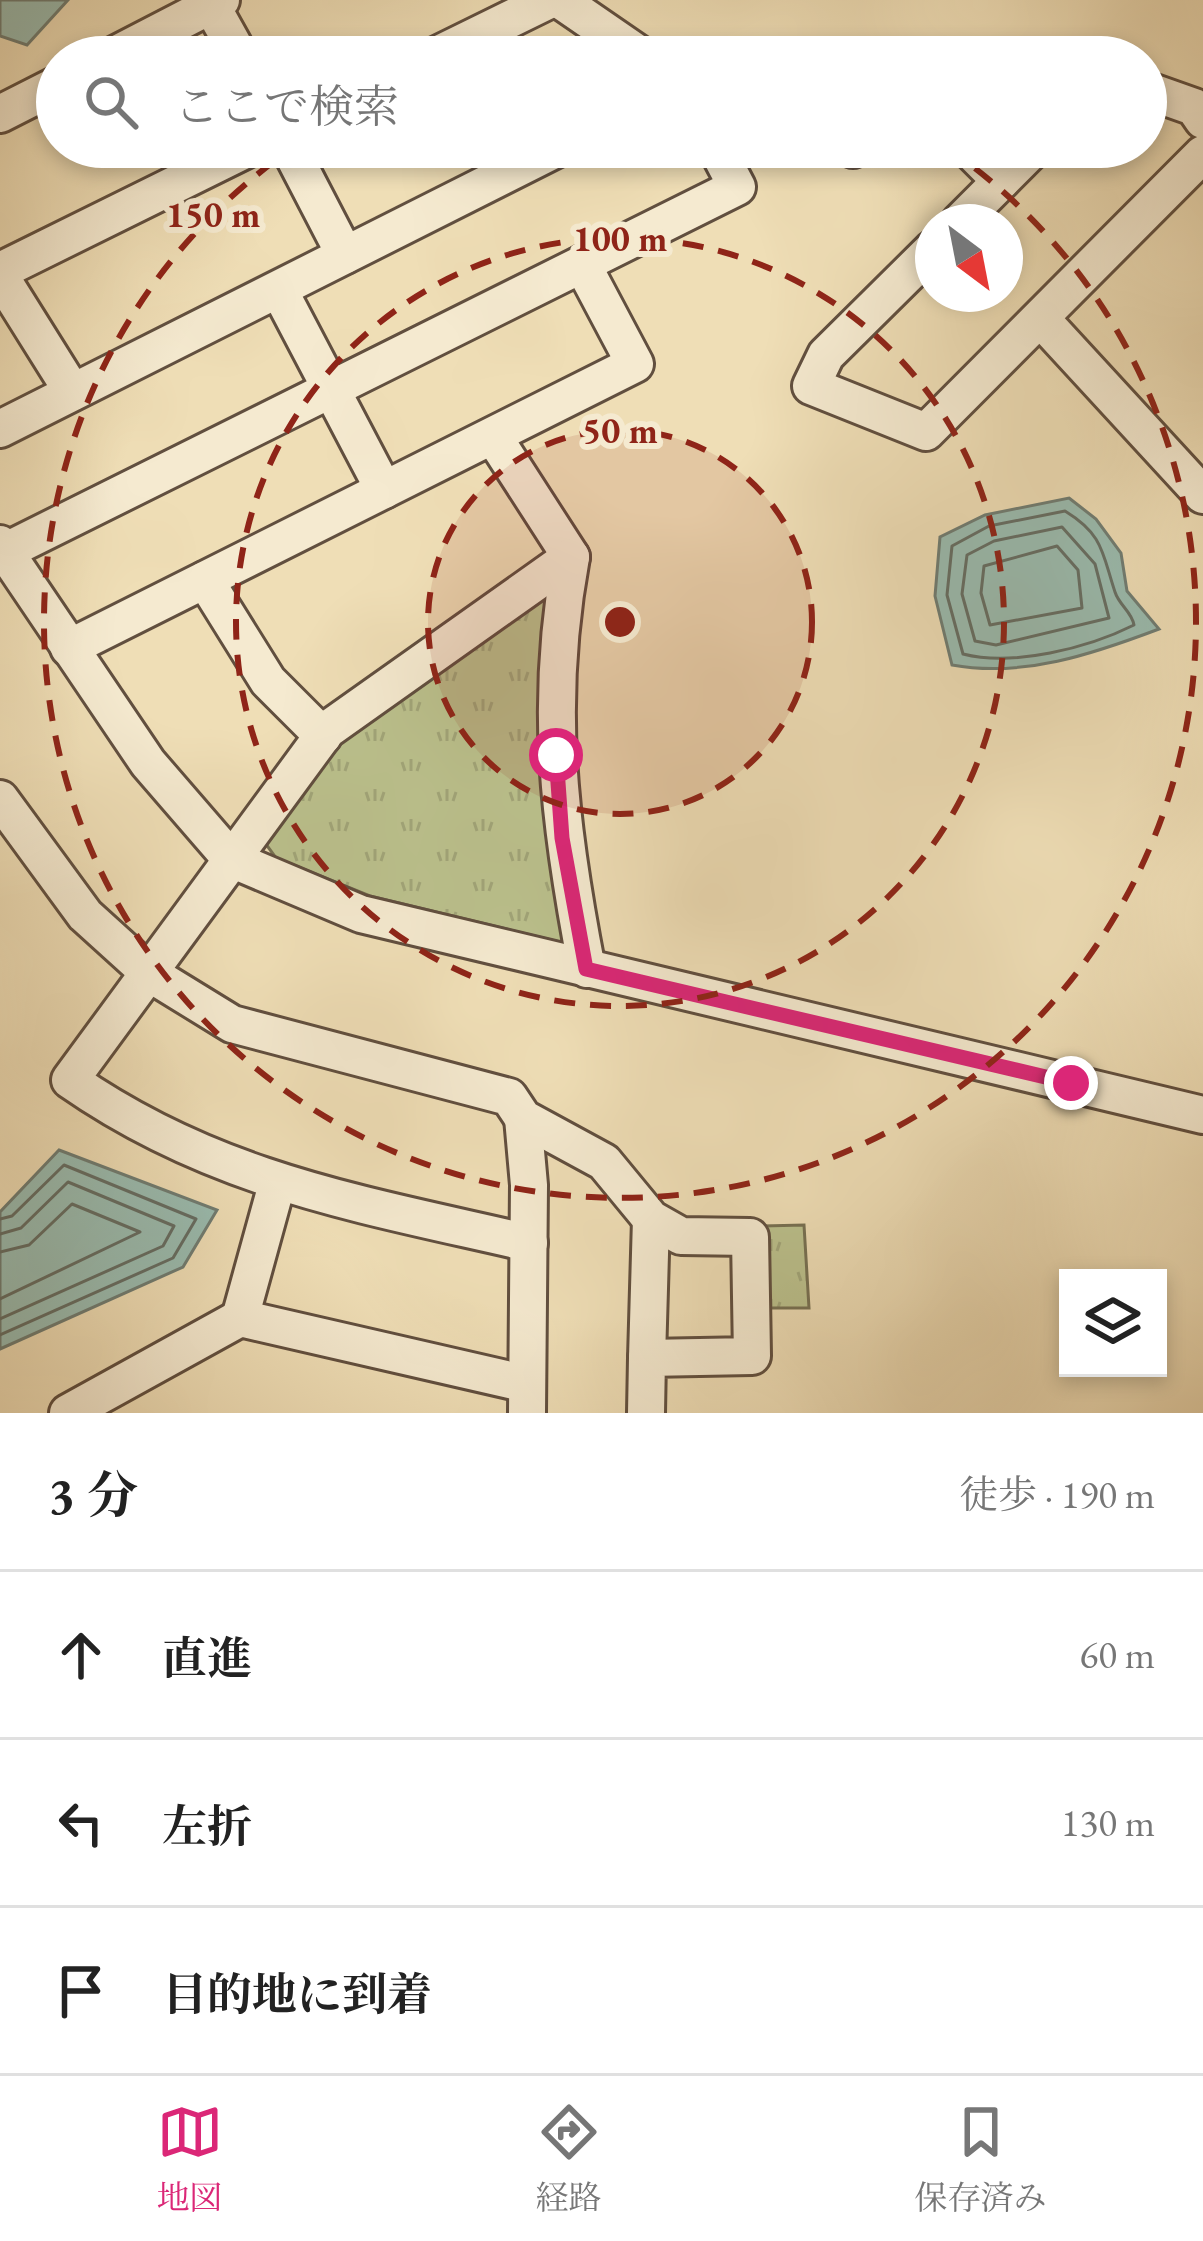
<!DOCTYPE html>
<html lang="ja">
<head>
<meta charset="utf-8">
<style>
	:root { --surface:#fff; --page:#f6f6f6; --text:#222; --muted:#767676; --line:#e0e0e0; --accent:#db2777 }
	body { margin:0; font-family:"EB Garamond","Noto Serif JP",serif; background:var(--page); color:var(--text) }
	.controls { position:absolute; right:36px; bottom:36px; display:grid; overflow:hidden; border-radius:0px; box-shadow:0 6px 18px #0003 }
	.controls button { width:108px; height:108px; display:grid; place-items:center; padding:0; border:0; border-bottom:3px solid var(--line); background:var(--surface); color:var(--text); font:60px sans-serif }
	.compass { position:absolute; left:915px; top:204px; width:108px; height:108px; border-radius:50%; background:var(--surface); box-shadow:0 6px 18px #0003; rotate:148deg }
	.stop { position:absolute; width:36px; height:36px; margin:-27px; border:9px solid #db2777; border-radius:50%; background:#fff }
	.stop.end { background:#db2777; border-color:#fff; box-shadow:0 3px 12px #0008 }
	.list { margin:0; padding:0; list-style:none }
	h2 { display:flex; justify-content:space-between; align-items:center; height:156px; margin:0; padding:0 48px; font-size:51px }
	h2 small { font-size:39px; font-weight:400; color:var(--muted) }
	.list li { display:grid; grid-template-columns:78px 1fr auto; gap:36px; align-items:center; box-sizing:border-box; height:168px; padding:0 48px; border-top:3px solid var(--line) }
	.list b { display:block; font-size:45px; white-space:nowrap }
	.list em { font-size:39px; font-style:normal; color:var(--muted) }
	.icon { flex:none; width:66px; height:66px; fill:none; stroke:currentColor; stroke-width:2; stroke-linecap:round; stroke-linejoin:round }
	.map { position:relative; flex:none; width:1203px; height:1413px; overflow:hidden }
	.search { position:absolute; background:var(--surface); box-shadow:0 6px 18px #0003; left:36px; right:36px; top:36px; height:132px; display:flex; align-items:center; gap:30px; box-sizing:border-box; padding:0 42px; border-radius:66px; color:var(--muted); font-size:45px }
	.sheet { height:660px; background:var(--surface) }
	nav { display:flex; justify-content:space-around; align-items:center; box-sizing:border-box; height:168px; border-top:3px solid var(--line); background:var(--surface); font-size:33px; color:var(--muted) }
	nav a { display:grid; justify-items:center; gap:6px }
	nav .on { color:var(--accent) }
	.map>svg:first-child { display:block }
	.park { fill:url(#park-tufts); stroke:#767052; stroke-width:3 }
	.water { fill:#9abcb0; stroke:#707d73; stroke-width:3 }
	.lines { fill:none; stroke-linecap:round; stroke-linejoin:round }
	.shore { stroke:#666e64; stroke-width:3 }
	.minor-casing { stroke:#614f3f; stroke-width:42 }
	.minor { stroke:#f5ead0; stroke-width:36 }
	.route { stroke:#db2777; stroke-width:15 }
	.ring { fill:none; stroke:#8f2418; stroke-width:6; stroke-dasharray:21 15 }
	.centre { fill:#8f2418; stroke:#f5ead0; stroke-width:6 }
	.ring-label { font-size:36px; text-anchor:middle; font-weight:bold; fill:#8f2418; stroke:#f5ead0; stroke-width:12; stroke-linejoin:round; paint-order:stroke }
</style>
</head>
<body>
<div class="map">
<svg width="1203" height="1413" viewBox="0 0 1203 1413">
	<defs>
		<pattern id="park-tufts" width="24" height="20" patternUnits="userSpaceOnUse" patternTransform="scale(3)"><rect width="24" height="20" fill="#bbc18d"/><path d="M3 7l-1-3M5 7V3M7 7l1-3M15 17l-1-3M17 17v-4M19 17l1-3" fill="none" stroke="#a1a579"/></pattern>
	</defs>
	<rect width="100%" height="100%" fill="#efdeb6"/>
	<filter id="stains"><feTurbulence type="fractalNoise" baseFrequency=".00167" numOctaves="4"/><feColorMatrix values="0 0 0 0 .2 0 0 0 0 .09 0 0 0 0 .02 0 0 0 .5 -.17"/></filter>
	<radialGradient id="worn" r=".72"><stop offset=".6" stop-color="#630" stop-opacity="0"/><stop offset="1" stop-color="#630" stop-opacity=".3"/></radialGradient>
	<g class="park">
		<polygon points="560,582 572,939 564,943 370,896 276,858 260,836 327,745"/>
		<polygon points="804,1225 809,1308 766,1308 762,1226"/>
	</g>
	<g class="water">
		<polygon points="0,0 68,0 27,45 0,36"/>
		<path d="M1069,498L1096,519L1121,553L1127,591L1159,629C1093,654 1023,678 952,665L935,596L940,537L985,515Z"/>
		<polygon points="59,1150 217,1210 183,1267 0,1349 0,1212"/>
	</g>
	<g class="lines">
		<g class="shore">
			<path d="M1065,511C1104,535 1102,553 1115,592C1119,605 1132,612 1134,625C1088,648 1013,667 963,654L947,595L952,546L989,526Z"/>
			<polygon points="1062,527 1095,564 1109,618 996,645 975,641 962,594 967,555 994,541"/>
			<polygon points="1057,546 1078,570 1082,608 990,625 981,593 984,566"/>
			<polyline points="0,1219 12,1216 64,1165 196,1219 173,1258 0,1335"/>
			<polyline points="0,1234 21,1228 68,1182 174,1226 163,1246 0,1319"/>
			<polyline points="0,1252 29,1245 72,1204 140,1232 0,1299"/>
		</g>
		<g class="minor-casing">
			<g id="minor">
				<polyline points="560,0 643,57"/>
				<polyline points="211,5 240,57"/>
				<polyline points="111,57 221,0"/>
				<polyline points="433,57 549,0"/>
				<polyline points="1146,90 1194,107 1203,120"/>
				<polyline points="0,114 57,85"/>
				<polyline points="289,147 345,255"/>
				<polyline points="967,147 1001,181"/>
				<polyline points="853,149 855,147"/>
				<polyline points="960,222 1035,147"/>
				<polyline points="933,249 826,355 811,386 926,432 1203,154"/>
				<polyline points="0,271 251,147"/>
				<polyline points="0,276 72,391"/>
				<polyline points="279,290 384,490"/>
				<polyline points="1041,319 1203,495"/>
				<polyline points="0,429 560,147"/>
				<path d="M493,436L571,557C544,703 559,825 587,969"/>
				<polyline points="0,544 148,763 231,859 361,914 1203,1115"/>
				<polyline points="0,554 737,187 716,147"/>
				<polyline points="205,580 268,681 323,736"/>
				<polyline points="69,648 635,364 582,264"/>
				<polyline points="0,799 85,915 149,973 232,1024 509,1097 523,1118 604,1162 651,1219 681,1236 750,1237 752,1356 647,1358 646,1413"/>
				<polyline points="523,1118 529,1185 527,1413"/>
				<path d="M529,1243C361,1204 215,1181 70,1080L327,730L571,557"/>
				<polyline points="240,1318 277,1184"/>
				<polyline points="647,1358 651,1219"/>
				<polyline points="68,1413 240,1318 527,1384"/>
			</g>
		</g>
		<use href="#minor" class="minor"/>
	</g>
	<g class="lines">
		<polyline class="route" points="556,755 562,838 586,969 1071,1083"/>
	</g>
	<circle cx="620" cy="622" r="192" fill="#8f2418" fill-opacity=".12"/>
	<g class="ring">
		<circle cx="620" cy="622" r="192"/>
		<circle cx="620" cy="622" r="384"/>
		<path d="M510 57A576 576 0 0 1 730 57M946 147A576 576 0 1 1 294 147"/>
	</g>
	<circle cx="620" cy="622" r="18" class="centre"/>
	<g class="ring-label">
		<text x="213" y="227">150 m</text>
		<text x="620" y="251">100 m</text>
		<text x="620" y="443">50 m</text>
	</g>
	<rect width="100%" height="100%" filter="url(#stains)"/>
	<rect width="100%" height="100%" fill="url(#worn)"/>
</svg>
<div class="controls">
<button><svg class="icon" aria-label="layers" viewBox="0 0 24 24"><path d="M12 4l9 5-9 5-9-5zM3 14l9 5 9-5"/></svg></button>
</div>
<svg class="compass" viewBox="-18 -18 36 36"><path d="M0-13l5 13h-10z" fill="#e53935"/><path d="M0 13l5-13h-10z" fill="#767676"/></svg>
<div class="stop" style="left:556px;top:755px"></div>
<div class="stop end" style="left:1071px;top:1083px"></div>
<div class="search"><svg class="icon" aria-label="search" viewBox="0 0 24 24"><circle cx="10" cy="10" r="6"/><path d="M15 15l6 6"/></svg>ここで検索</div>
</div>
<section class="sheet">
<h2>3 分<small>徒歩 · 190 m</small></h2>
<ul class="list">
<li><svg class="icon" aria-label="ahead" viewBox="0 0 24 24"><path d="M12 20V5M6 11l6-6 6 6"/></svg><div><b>直進</b></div><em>60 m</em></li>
<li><svg class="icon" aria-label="left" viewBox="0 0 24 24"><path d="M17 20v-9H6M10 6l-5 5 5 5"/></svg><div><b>左折</b></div><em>130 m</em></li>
<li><svg class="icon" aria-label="arrive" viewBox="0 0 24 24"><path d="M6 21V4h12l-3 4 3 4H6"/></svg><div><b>目的地に到着</b></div></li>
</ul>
</section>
<nav>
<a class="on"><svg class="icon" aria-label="map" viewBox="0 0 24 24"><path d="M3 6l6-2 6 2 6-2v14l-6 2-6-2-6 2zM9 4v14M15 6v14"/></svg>地図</a>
<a><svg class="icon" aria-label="directions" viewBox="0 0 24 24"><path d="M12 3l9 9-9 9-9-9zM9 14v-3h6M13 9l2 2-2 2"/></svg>経路</a>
<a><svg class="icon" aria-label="saved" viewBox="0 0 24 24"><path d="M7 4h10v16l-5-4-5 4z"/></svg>保存済み</a>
</nav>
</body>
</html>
